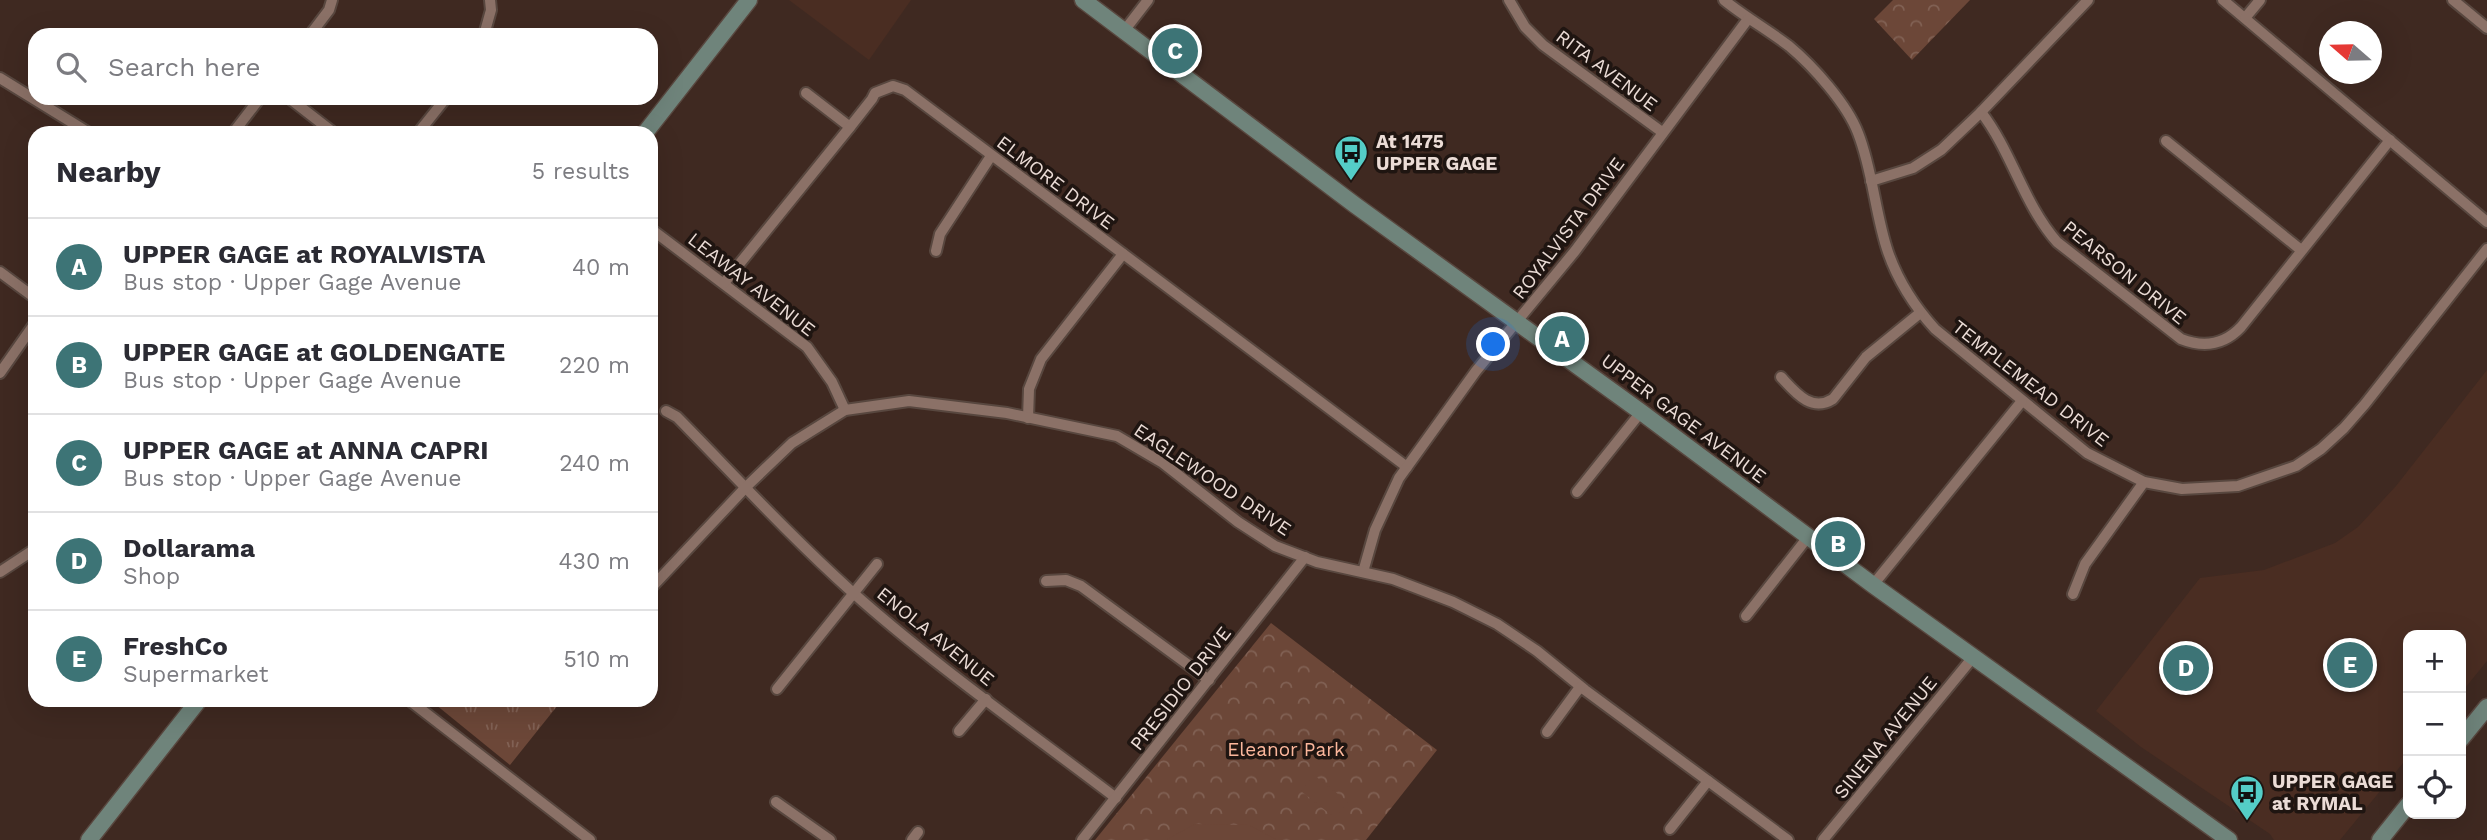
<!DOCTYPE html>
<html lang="en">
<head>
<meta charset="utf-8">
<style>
	:root { --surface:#fff; --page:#f7f7f7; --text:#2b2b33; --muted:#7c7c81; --line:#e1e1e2; --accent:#3d7476 }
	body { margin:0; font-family:"Work Sans",sans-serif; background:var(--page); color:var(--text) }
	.controls { position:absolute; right:21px; bottom:21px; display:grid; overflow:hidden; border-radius:14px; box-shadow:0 7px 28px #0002 }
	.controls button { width:63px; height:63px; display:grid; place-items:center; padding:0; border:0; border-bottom:2px solid var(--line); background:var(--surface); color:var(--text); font:35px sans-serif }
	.compass { position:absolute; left:2319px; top:21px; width:63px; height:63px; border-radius:50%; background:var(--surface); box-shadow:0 7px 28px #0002; rotate:290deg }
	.you { position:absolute; left:1494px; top:345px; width:24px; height:24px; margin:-18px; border:5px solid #fff; border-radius:50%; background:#1a73e8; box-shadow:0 0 0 10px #1a73e833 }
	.badge { display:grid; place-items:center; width:46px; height:46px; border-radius:50%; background:var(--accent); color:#fff; font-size:23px; font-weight:700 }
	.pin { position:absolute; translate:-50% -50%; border:4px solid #fff; box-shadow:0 2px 7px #0006 }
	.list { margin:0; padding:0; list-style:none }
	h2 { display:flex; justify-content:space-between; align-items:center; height:91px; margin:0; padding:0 28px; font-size:30px }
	h2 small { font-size:23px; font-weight:400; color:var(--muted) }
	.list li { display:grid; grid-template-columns:46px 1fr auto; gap:21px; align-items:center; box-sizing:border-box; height:98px; padding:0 28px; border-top:2px solid var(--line) }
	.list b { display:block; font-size:26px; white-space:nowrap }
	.list p { margin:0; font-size:23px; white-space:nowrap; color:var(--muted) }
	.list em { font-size:23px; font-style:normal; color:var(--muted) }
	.icon { flex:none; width:38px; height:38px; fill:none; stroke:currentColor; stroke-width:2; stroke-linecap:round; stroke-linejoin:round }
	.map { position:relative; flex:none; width:2487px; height:840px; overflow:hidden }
	.search { position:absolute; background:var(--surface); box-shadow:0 7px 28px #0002; left:28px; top:28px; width:630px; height:77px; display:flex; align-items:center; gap:18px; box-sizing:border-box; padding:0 24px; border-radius:21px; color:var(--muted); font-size:26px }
	.panel { position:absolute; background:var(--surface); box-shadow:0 7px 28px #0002; left:28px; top:126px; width:630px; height:581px; border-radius:21px }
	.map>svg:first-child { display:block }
	.built { fill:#4a2d22 }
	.grass { fill:url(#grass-tufts) }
	.forest { fill:url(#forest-crowns) }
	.garden { fill:#6c4738 }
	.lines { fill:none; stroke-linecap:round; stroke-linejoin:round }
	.street-casing { stroke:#58473f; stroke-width:14 }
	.secondary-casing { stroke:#58473f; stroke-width:19 }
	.street { stroke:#8b7167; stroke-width:10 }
	.secondary { stroke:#6f847b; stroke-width:16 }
	.labels { text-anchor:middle; stroke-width:7; stroke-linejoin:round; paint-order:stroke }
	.street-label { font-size:19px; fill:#ebdcd6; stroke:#1f1511 }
	.poi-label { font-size:19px; font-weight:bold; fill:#ebdcd6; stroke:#1f1511; text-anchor:start }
	.park-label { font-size:19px; fill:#fcb79c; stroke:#1f1511 }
</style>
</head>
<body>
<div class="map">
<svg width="2487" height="840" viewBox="0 0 2487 840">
	<defs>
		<pattern id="grass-tufts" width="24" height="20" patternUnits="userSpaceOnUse" patternTransform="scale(1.75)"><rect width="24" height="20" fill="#6c4738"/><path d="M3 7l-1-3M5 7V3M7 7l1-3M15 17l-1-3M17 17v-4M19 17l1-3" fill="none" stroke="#816154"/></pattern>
		<pattern id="forest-crowns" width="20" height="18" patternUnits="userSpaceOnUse" patternTransform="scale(1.75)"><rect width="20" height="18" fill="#6c4738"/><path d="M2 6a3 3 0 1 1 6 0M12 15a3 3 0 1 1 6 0" fill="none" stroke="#816154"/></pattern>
	</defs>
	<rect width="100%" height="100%" fill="#3f2921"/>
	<g class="built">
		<polygon points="789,0 911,0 869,60"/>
		<polygon points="2487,370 2487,661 2461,693 2461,635 2408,635 2408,757 2340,840 2274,840 2270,834 2141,747 2096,711 2200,578 2264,570 2335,543 2358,527 2396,486"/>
	</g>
	<polygon class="grass" points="430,700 562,700 510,765"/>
	<g class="forest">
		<polygon points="1893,0 1970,0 1912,60 1874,19"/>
		<polygon points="1271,623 1437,750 1366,840 1095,840"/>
	</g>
	<g class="garden">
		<polygon points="1314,775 1348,802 1335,818 1301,791"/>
		<polygon points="1195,824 1249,825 1277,840 1166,840"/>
	</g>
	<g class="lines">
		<g class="street-casing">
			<g id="street">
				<polyline points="1509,0 1525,27 1543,45 1662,132"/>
				<path d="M1724,0C1745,17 1768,30 1789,46C1813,66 1847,104 1858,133C1873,171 1875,214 1888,252C1898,281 1915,307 1935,329L2087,453L2144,482L2182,489L2238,486L2296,466L2321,449L2344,428L2365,404L2487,249"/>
				<polyline points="2223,0 2487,222"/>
				<polyline points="2453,0 2487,28"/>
				<polyline points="2245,18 2260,0"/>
				<polyline points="1124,31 1148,0"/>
				<polyline points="310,35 329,10 332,0"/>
				<polyline points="484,35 491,10 490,0"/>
				<polyline points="0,78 89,133"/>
				<polyline points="806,93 850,127"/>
				<polyline points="289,98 334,133"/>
				<path d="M1981,112C2012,152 2023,203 2057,242L2181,339C2204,348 2224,345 2241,327L2390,140"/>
				<polyline points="233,133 260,98"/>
				<polyline points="418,133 446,98"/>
				<polyline points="2166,141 2301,250"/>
				<polyline points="1871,181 1913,168 1941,150 1981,112 2088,0"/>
				<polyline points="651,229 807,347 832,382 845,410"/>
				<polyline points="936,251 940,234 991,156"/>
				<polyline points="0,272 35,298"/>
				<polyline points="724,283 850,127 872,99 875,93 893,86 905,90 1407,467"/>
				<polyline points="0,373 35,323"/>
				<path d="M1781,377C1795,392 1811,413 1833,399L1866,357L1920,313"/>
				<path d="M666,411L677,417C734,475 790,536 851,591C934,665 1027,730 1116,798"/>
				<polyline points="1028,418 1029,389 1041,359 1123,254"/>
				<polyline points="1577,492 1641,412"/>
				<polyline points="0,572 35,549"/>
				<polyline points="1363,572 1375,530 1399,478 1476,371 1575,251 1748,19"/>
				<polyline points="1046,581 1066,580 1081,586 1209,680"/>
				<polyline points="1873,585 2022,401"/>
				<polyline points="651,588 746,487 792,443 845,410 909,401 1007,413 1117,436 1163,463 1238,522 1275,546 1317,562 1393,579 1453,602 1497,624 1537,651 1585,690 1788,840"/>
				<polyline points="2073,594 2085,564 2144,482"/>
				<polyline points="1746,616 1808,537"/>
				<polyline points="777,689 877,564"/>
				<polyline points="409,700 590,840"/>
				<polyline points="959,731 986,699"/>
				<polyline points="1547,732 1580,687"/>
				<polyline points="776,802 830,840"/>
				<polyline points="1670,829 1708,781"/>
				<polyline points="912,840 918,832"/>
				<polyline points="1082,840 1305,557"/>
				<polyline points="1823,840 1974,656"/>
			</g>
		</g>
		<g class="secondary-casing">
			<g id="secondary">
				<polyline points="1083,0 1355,205 1641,412 1873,585 2229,840"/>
				<polyline points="645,133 749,0"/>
				<polyline points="2461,739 2487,707"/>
				<polyline points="89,840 199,700"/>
				<polyline points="2380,840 2408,805"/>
			</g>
		</g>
		<use href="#street" class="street"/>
		<use href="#secondary" class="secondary"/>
	</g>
	<defs>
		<g id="bus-pin" transform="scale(1.75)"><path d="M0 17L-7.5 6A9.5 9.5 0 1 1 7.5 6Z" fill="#54cdc7" stroke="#1f1511"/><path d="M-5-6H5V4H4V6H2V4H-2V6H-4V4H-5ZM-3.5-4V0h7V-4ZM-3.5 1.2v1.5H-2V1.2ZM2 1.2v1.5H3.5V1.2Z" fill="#111"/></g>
	</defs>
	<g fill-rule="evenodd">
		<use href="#bus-pin" x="1351" y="152"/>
		<use href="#bus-pin" x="2247" y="792"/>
	</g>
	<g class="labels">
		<g class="street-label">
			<text transform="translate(1607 70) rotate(37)" y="7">RITA AVENUE</text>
			<text transform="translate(1056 182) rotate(37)" y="7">ELMORE DRIVE</text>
			<text transform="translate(1568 228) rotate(-53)" y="7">ROYALVISTA DRIVE</text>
			<text transform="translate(2125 272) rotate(39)" y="7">PEARSON DRIVE</text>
			<text transform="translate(752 284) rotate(38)" y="7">LEAWAY AVENUE</text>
			<text transform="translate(2031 383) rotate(38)" y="7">TEMPLEMEAD DRIVE</text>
			<text transform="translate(1684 418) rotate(37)" y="7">UPPER GAGE AVENUE</text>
			<text transform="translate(1213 479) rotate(34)" y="7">EAGLEWOOD DRIVE</text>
			<text transform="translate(936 636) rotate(39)" y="7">ENOLA AVENUE</text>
			<text transform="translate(1180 688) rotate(-52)" y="7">PRESIDIO DRIVE</text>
			<text transform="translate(1885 737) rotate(-51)" y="7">SINENA AVENUE</text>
		</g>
		<g class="poi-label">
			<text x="1376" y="148">At 1475<tspan x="1376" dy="22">UPPER GAGE</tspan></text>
			<text x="2272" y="788">UPPER GAGE<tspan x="2272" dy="22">at RYMAL</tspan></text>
		</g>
		<g class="park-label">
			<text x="1286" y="756">Eleanor Park</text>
		</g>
	</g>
</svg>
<div class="controls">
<button>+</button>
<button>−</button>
<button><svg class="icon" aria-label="locate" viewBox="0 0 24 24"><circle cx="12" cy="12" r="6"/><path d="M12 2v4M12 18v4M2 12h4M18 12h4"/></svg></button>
</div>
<svg class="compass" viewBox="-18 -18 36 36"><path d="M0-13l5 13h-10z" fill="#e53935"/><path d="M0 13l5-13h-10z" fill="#7c7c81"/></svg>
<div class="you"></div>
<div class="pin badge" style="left:1562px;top:339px">A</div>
<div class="pin badge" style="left:1838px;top:544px">B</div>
<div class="pin badge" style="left:1175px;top:51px">C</div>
<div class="pin badge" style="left:2186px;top:668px">D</div>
<div class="pin badge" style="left:2350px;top:665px">E</div>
<div class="search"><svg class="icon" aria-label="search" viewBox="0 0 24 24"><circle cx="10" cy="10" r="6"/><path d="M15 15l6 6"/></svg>Search here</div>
<section class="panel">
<h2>Nearby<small>5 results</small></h2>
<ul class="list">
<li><span class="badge">A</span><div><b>UPPER GAGE at ROYALVISTA</b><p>Bus stop · Upper Gage Avenue</p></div><em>40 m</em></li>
<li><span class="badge">B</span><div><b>UPPER GAGE at GOLDENGATE</b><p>Bus stop · Upper Gage Avenue</p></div><em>220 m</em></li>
<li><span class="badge">C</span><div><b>UPPER GAGE at ANNA CAPRI</b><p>Bus stop · Upper Gage Avenue</p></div><em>240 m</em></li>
<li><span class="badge">D</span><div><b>Dollarama</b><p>Shop</p></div><em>430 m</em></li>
<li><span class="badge">E</span><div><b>FreshCo</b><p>Supermarket</p></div><em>510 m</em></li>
</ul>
</section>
</div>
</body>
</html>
